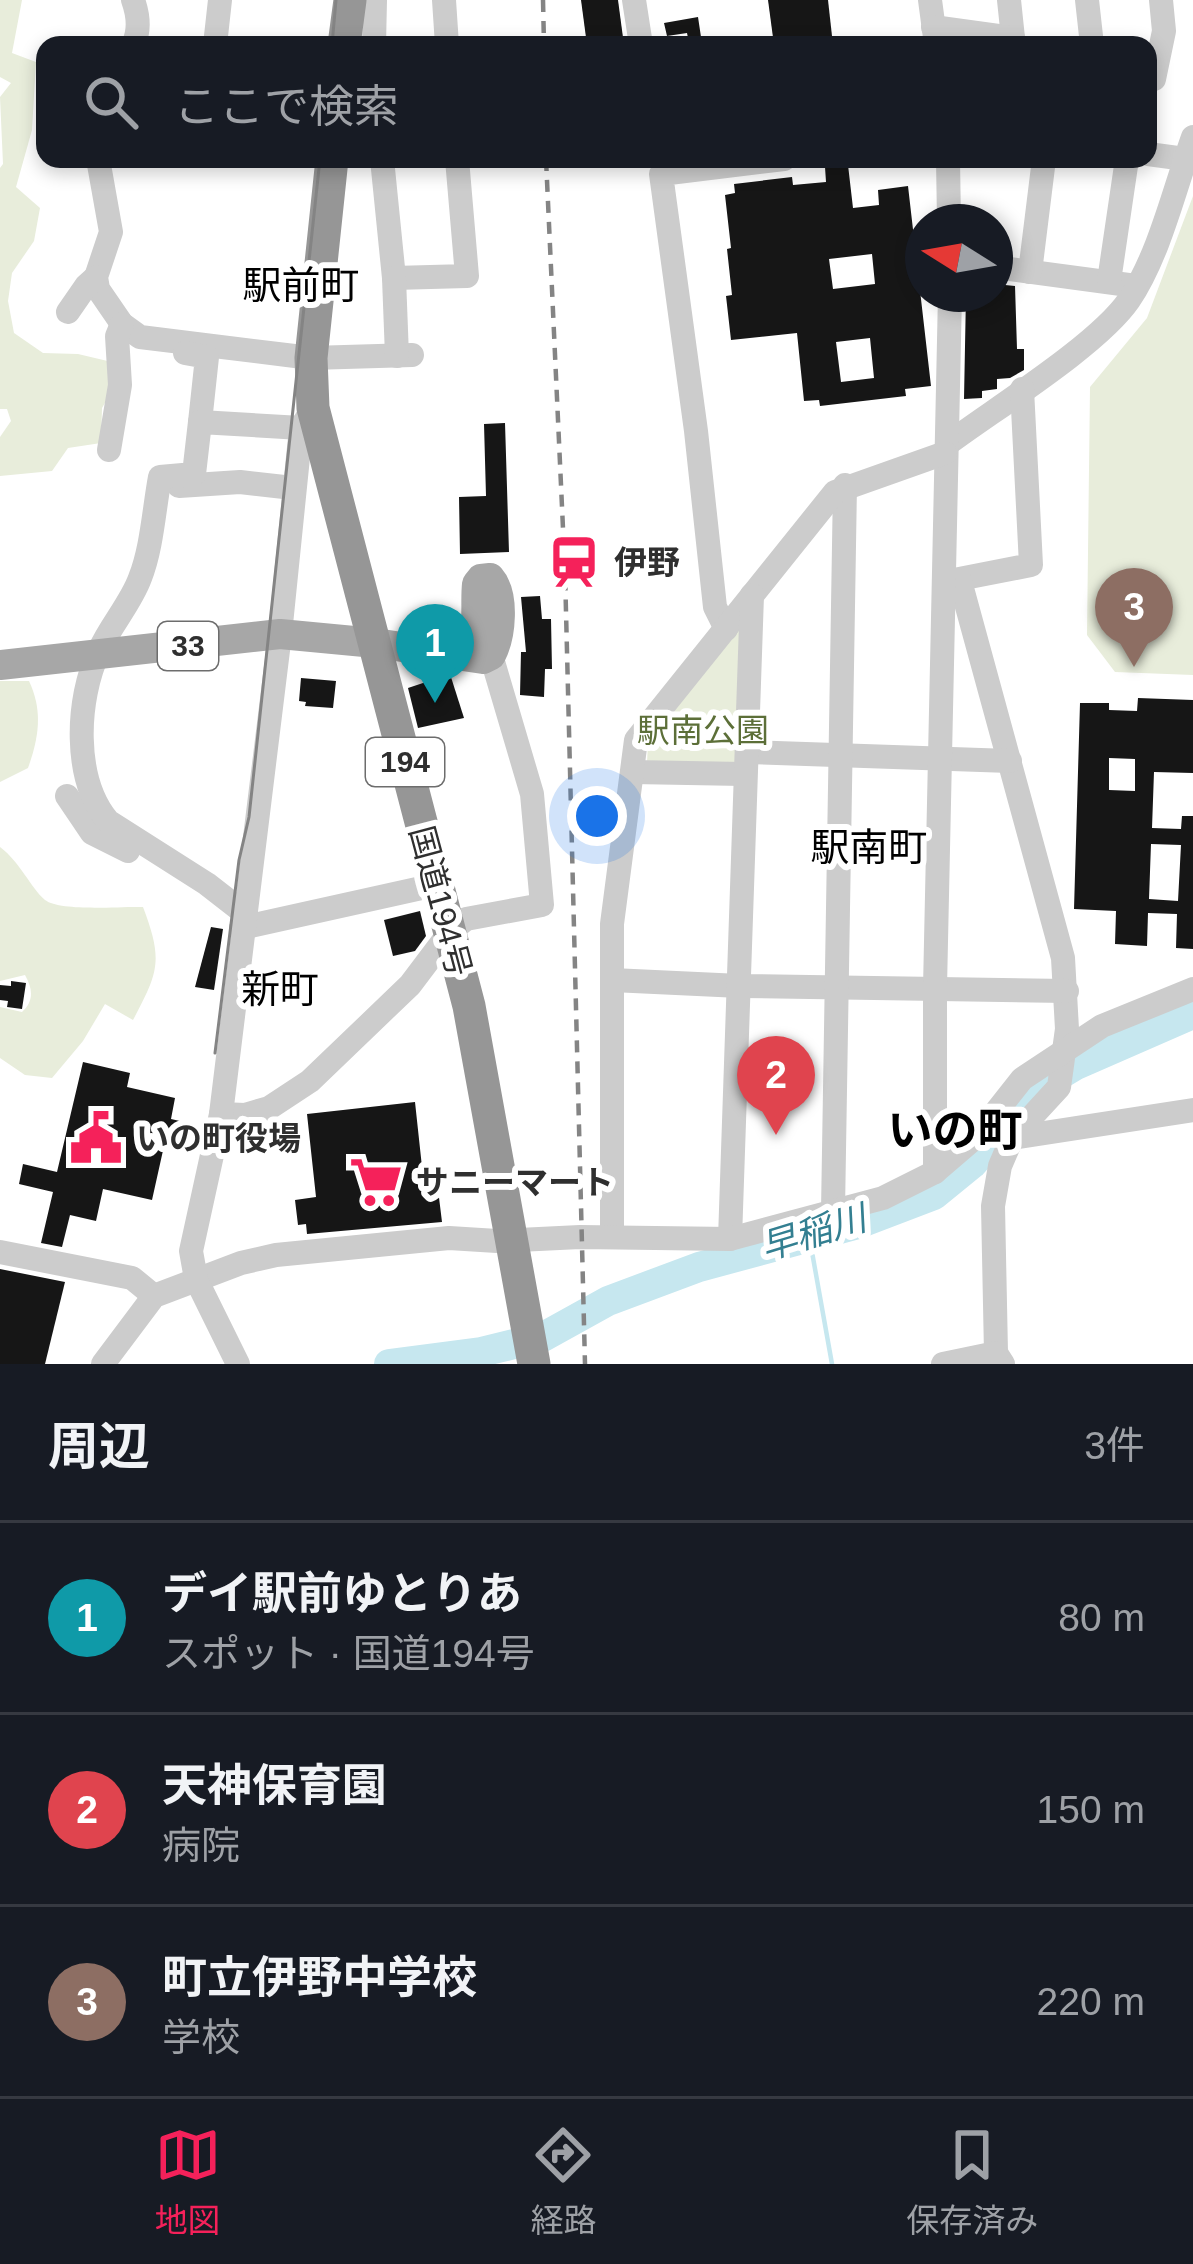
<!DOCTYPE html>
<html lang="ja">
<head>
<meta charset="utf-8">
<style>
	:root { --surface:#171b24; --page:#20242c; --text:#f1f3f6; --muted:#9ea1a6; --line:#363941; --accent:#f5215a }
	body { margin:0; font-family:Helvetica,"Noto Sans JP",sans-serif; background:var(--page); color:var(--text) }
	.compass { position:absolute; left:905px; top:204px; width:108px; height:108px; border-radius:50%; background:var(--surface); box-shadow:0 6px 18px #0003; rotate:281deg }
	.you { position:absolute; left:597px; top:816px; width:42px; height:42px; margin:-30px; border:9px solid #fff; border-radius:50%; background:#1a73e8; box-shadow:0 0 0 18px #1a73e833 }
	.badge { display:grid; place-items:center; width:78px; height:78px; border-radius:50%; background:var(--accent); color:#fff; font-size:39px; font-weight:700 }
	.pin { position:absolute; translate:-50% -99px; filter:drop-shadow(0 3px 6px #0008) }
	.pin::after { content:''; position:absolute; top:63px; width:42px; height:36px; background:inherit; clip-path:polygon(0 0,100% 0,50% 100%) }
	.list { margin:0; padding:0; list-style:none }
	h2 { display:flex; justify-content:space-between; align-items:center; height:156px; margin:0; padding:0 48px; font-size:51px }
	h2 small { font-size:39px; font-weight:400; color:var(--muted) }
	.list li { display:grid; grid-template-columns:78px 1fr auto; gap:36px; align-items:center; box-sizing:border-box; height:192px; padding:0 48px; border-top:3px solid var(--line) }
	.list b { display:block; font-size:45px; white-space:nowrap }
	.list p { margin:0; font-size:39px; white-space:nowrap; color:var(--muted) }
	.list em { font-size:39px; font-style:normal; color:var(--muted) }
	.icon { flex:none; width:66px; height:66px; fill:none; stroke:currentColor; stroke-width:2; stroke-linecap:round; stroke-linejoin:round }
	.map { position:relative; flex:none; width:1193px; height:1364px; overflow:hidden }
	.search { position:absolute; background:var(--surface); box-shadow:0 6px 18px #0003; left:36px; right:36px; top:36px; height:132px; display:flex; align-items:center; gap:30px; box-sizing:border-box; padding:0 42px; border-radius:24px; color:var(--muted); font-size:45px }
	.sheet { height:732px; background:var(--surface) }
	nav { display:flex; justify-content:space-around; align-items:center; box-sizing:border-box; height:168px; border-top:3px solid var(--line); background:var(--surface); font-size:33px; color:var(--muted) }
	nav a { display:grid; justify-items:center; gap:6px }
	nav .on { color:var(--accent) }
	.map>svg:first-child { display:block }
	.green { fill:#e8eddb }
	.lines { fill:none; stroke-linecap:round; stroke-linejoin:round }
	.stream { stroke:#c6e7ef; stroke-width:4.5 }
	.river { stroke:#c6e7ef; stroke-width:30 }
	.building { fill:#161616; fill-rule:evenodd }
	.minor { stroke:#ccc; stroke-width:24 }
	.major { stroke:#a7a7a7; stroke-width:30 }
	.highway { stroke:#969696; stroke-width:33 }
	.tram { stroke:#848484; stroke-width:3 }
	.rail { stroke:#848484; stroke-width:4.5; stroke-dasharray:12 9; stroke-linecap:butt }
	.labels { text-anchor:middle; stroke-width:12; stroke-linejoin:round; paint-order:stroke }
	.shield { fill:#fff; stroke:#6d6d6d; stroke-width:3 }
	.shield-label { font-size:30px; font-weight:bold; fill:#2f2f2f }
	.poi-label { font-size:33px; font-weight:bold; fill:#2f2f2f; stroke:#fff; text-anchor:start }
	.park-label { font-size:33px; fill:#5c6f38; stroke:#fff }
	.street-label { font-size:33px; fill:#2f2f2f; stroke:#fff }
	.water-label { font-size:36px; font-style:italic; fill:#337f91; stroke:#fff }
	.quarter-label { font-size:39px; fill:#000; stroke:#fff }
	.district-label { font-size:45px; font-weight:bold; fill:#000; stroke:#fff }
</style>
</head>
<body>
<div class="map">
<svg width="1193" height="1364" viewBox="0 0 1193 1364">
	<rect width="100%" height="100%" fill="#fff"/>
	<g class="green">
		<polygon points="0,0 22,0 12,53 36,62 32,130 16,187 40,208 34,241 12,273 8,301 14,333 43,353 78,354 116,363 116,384 102,408 101,443 68,448 52,471 0,476 0,437 11,421 7,409 0,409 0,168 3,164 0,97 11,83 0,77"/>
		<polygon points="1193,196 1193,675 1115,672 1087,635 1090,387 1147,318"/>
		<polygon points="736,630 745,630 740,762 647,763 648,742"/>
		<path d="M0,681H29C43,711 39,737 28,768L0,782Z"/>
		<path d="M0,847C20,862 31,888 45,900C61,912 121,906 143,907C163,960 159,971 133,1020L105,1004L83,1041L52,1078L25,1075L0,1058V1007L22,1012C34,1001 33,989 25,975L0,981Z"/>
	</g>
	<g class="lines">
		<polyline class="stream" points="812,1252 832,1364"/>
		<polyline class="river" points="389,1364 481,1352 543,1337 608,1301 699,1267 858,1224 934,1195 972,1164 1041,1086 1076,1065 1193,1014"/>
	</g>
	<g class="building">
		<polygon points="581,0 618,0 624,45 587,45"/>
		<polygon points="768,0 828,0 833,45 774,45"/>
		<polygon points="698,17 701,37 688,38 687,33 667,36 664,23"/>
		<path d="M848,165L853,208L879,205L878,190L908,186L931,386L905,389L906,396L820,406L819,400L804,401L797,333L731,340L726,296L732,295L727,249L731,248L725,195L735,193L734,184L792,177L793,185L826,182L825,167ZM872,254L875,284L833,289L829,259ZM870,338L874,378L841,382L836,342Z"/>
		<polygon points="995,284 1015,286 1017,349 1024,349 1024,370 1010,378 997,379 997,389 982,391 982,398 964,399 966,294 995,294"/>
		<polygon points="505,423 509,552 460,554 459,497 486,496 484,424"/>
		<polygon points="540,596 542,619 551,619 552,669 545,669 544,697 520,695 521,652 526,652 521,597"/>
		<polygon points="450,674 464,718 418,728 408,688"/>
		<polygon points="301,678 336,681 333,708 305,706 306,702 299,701"/>
		<path d="M1138,698L1193,700V773L1154,772L1152,828L1181,829L1182,816H1193V949L1176,948L1177,914L1148,913L1147,946L1115,944L1116,911L1074,909L1080,703H1109V710L1137,711ZM1109,758L1135,759V791L1109,790ZM1151,844L1181,845L1178,901L1149,899Z"/>
		<polygon points="420,911 426,936 415,951 393,956 384,920"/>
		<polygon points="211,927 223,929 214,990 195,987"/>
		<polygon points="11,981 26,983 22,1009 7,1007 8,1001 0,1000 0,985 11,986"/>
		<polygon points="83,1062 130,1073 127,1087 175,1098 171,1119 202,1126 197,1144 166,1137 152,1200 103,1189 96,1221 70,1215 62,1247 41,1243 53,1192 19,1184 23,1164 57,1172"/>
		<polygon points="415,1102 422,1167 435,1165 442,1222 307,1234 306,1224 298,1225 295,1200 316,1197 307,1114"/>
		<polygon points="0,1269 65,1282 45,1364 0,1364"/>
	</g>
	<g class="lines">
		<g class="minor">
			<path d="M133,0C138,14 140,31 133,45"/>
			<polyline points="444,0 447,45"/>
			<polyline points="634,0 641,45"/>
			<polyline points="930,0 936,45"/>
			<polyline points="1009,0 1013,38"/>
			<polyline points="1087,0 1092,45"/>
			<polyline points="933,27 1013,38 1015,45"/>
			<polyline points="215,45 220,0"/>
			<polyline points="374,45 375,0"/>
			<polyline points="1148,78 1154,79 1164,31 1161,0"/>
			<polyline points="1148,154 1185,159"/>
			<polyline points="98,159 111,232 96,277 98,289 122,324 140,337 311,358 412,355"/>
			<polyline points="382,159 394,278 467,276 457,159"/>
			<polyline points="948,159 949,222"/>
			<polyline points="995,267 1136,286"/>
			<polyline points="1030,272 1044,159"/>
			<polyline points="394,278 397,356"/>
			<polyline points="1109,281 1127,159"/>
			<polyline points="68,312 86,286 96,277"/>
			<polyline points="185,353 207,357 200,422"/>
			<path d="M949,443C996,408 1098,345 1129,300C1159,256 1175,187 1193,137"/>
			<polyline points="109,450 120,385 117,336 122,324"/>
			<polyline points="179,486 240,482 293,488"/>
			<polyline points="949,581 1031,565 1022,389"/>
			<polyline points="960,581 1063,958 1067,1029 1059,1087 1012,1138 1000,1166 993,1206 996,1353 1003,1364"/>
			<polyline points="726,629 715,607 696,431 661,174 784,159"/>
			<polyline points="749,752 1010,761"/>
			<polyline points="633,772 743,774"/>
			<polyline points="67,796 92,833 128,851"/>
			<path d="M243,912L207,884L108,821C73,779 76,700 99,651C110,626 131,603 140,578C152,548 154,509 160,477L194,474L200,422L301,428"/>
			<polyline points="241,928 435,885"/>
			<polyline points="612,980 740,986 1067,991"/>
			<polyline points="221,1114 245,1115 269,1108 310,1081 410,985 450,932 466,919 542,905 532,794 491,655"/>
			<polyline points="1012,1138 1193,1110"/>
			<polyline points="935,1172 935,988 950,294"/>
			<polyline points="833,1211 845,485"/>
			<polyline points="612,1237 612,924 636,740 835,492 945,453"/>
			<polyline points="730,1239 752,595"/>
			<polyline points="0,1252 132,1278 154,1296"/>
			<polyline points="103,1364 154,1296 241,1263 276,1255 449,1238 497,1241 580,1237 730,1239 883,1198 935,1172 977,1136 1022,1079 1102,1026 1193,989"/>
			<polyline points="238,1364 196,1279 191,1251 221,1114 280,634 301,428 313,408"/>
			<polyline points="943,1364 996,1353"/>
		</g>
		<path class="major" d="M0,665L280,634L375,643L483,659L491,655C501,636 505,595 490,578L481,579L477,584C474,612 484,643 454,655"/>
		<g class="highway">
			<polyline points="344,45 350,0"/>
			<polyline points="332,159 311,358 313,408 469,1006 534,1364"/>
		</g>
		<g class="tram">
			<polyline points="332,45 336,0"/>
			<polyline points="215,1053 239,860 249,817 320,159"/>
		</g>
		<g class="rail">
			<polyline points="543,0 544,45"/>
			<polyline points="546,159 565,572 585,1364"/>
		</g>
	</g>
	<defs>
		<g id="station-bare" transform="scale(4.14)"><path d="M-3-6H3Q5-6 5-4V2Q5 4 3 4L4.5 6H3L1.5 4h-3L-3 6H-4.5L-3 4Q-5 4-5 2V-4Q-5-6-3-6ZM-3.5-4v3h7v-3ZM-3.5 1v1.5H-2V1ZM2 1v1.5H3.5V1Z" fill="#f5215a" stroke="#fff" stroke-width="2.5" paint-order="stroke"/></g>
		<g id="civic-bare" transform="scale(4.14)"><path d="M-.6-6.5H3V-4.5H.6V-3L4-1V1h2V6H-6V1h2V-1L-.6-3ZM-1.2 2.5V6h2.4V2.5Z" fill="#f5215a" stroke="#fff" stroke-width="2.5" paint-order="stroke"/></g>
		<g id="supermarket-bare" transform="scale(4.14)"><path d="M-6-5.5h2.5l.6 2H6L4.5 2H-2.5L-4.4-4H-6ZM-1.5 3.2a1.3 1.3 0 1 0 .1 0ZM3 3.2a1.3 1.3 0 1 0 .1 0Z" fill="#f5215a" stroke="#fff" stroke-width="2.5" paint-order="stroke"/></g>
	</defs>
	<g fill-rule="evenodd">
		<use href="#station-bare" x="574" y="562"/>
		<use href="#civic-bare" x="96" y="1138"/>
		<use href="#supermarket-bare" x="376" y="1182"/>
	</g>
	<g class="labels">
		<g class="shield">
			<rect x="158" y="622" width="60" height="48" rx="9"/>
			<rect x="366" y="738" width="78" height="48" rx="9"/>
		</g>
		<g class="shield-label">
			<text x="188" y="656">33</text>
			<text x="405" y="772">194</text>
		</g>
		<g class="poi-label">
			<text x="614" y="574">伊野</text>
			<text x="136" y="1150">いの町役場</text>
			<text x="416" y="1194">サニーマート</text>
		</g>
		<g class="park-label">
			<text x="703" y="742">駅南公園</text>
		</g>
		<g class="street-label">
			<text transform="translate(441 901) rotate(75)" y="12">国道194号</text>
		</g>
		<g class="water-label">
			<text transform="translate(813 1232) rotate(-17)" y="13">早稲川</text>
		</g>
		<g class="quarter-label">
			<text x="301" y="299">駅前町</text>
			<text x="869" y="861">駅南町</text>
			<text x="280" y="1003">新町</text>
		</g>
		<g class="district-label">
			<text x="955" y="1146">いの町</text>
		</g>
	</g>
</svg>
<svg class="compass" viewBox="-18 -18 36 36"><path d="M0-13l5 13h-10z" fill="#e53935"/><path d="M0 13l5-13h-10z" fill="#9ea1a6"/></svg>
<div class="you"></div>
<div class="pin badge" style="left:435px;top:703px;background:#0f9aa8">1</div>
<div class="pin badge" style="left:776px;top:1135px;background:#e0444e">2</div>
<div class="pin badge" style="left:1134px;top:667px;background:#8d6e63">3</div>
<div class="search"><svg class="icon" aria-label="search" viewBox="0 0 24 24"><circle cx="10" cy="10" r="6"/><path d="M15 15l6 6"/></svg>ここで検索</div>
</div>
<section class="sheet">
<h2>周辺<small>3件</small></h2>
<ul class="list">
<li><span class="badge" style="background:#0f9aa8">1</span><div><b>デイ駅前ゆとりあ</b><p>スポット · 国道194号</p></div><em>80 m</em></li>
<li><span class="badge" style="background:#e0444e">2</span><div><b>天神保育園</b><p>病院</p></div><em>150 m</em></li>
<li><span class="badge" style="background:#8d6e63">3</span><div><b>町立伊野中学校</b><p>学校</p></div><em>220 m</em></li>
</ul>
</section>
<nav>
<a class="on"><svg class="icon" aria-label="map" viewBox="0 0 24 24"><path d="M3 6l6-2 6 2 6-2v14l-6 2-6-2-6 2zM9 4v14M15 6v14"/></svg>地図</a>
<a><svg class="icon" aria-label="directions" viewBox="0 0 24 24"><path d="M12 3l9 9-9 9-9-9zM9 14v-3h6M13 9l2 2-2 2"/></svg>経路</a>
<a><svg class="icon" aria-label="saved" viewBox="0 0 24 24"><path d="M7 4h10v16l-5-4-5 4z"/></svg>保存済み</a>
</nav>
</body>
</html>
